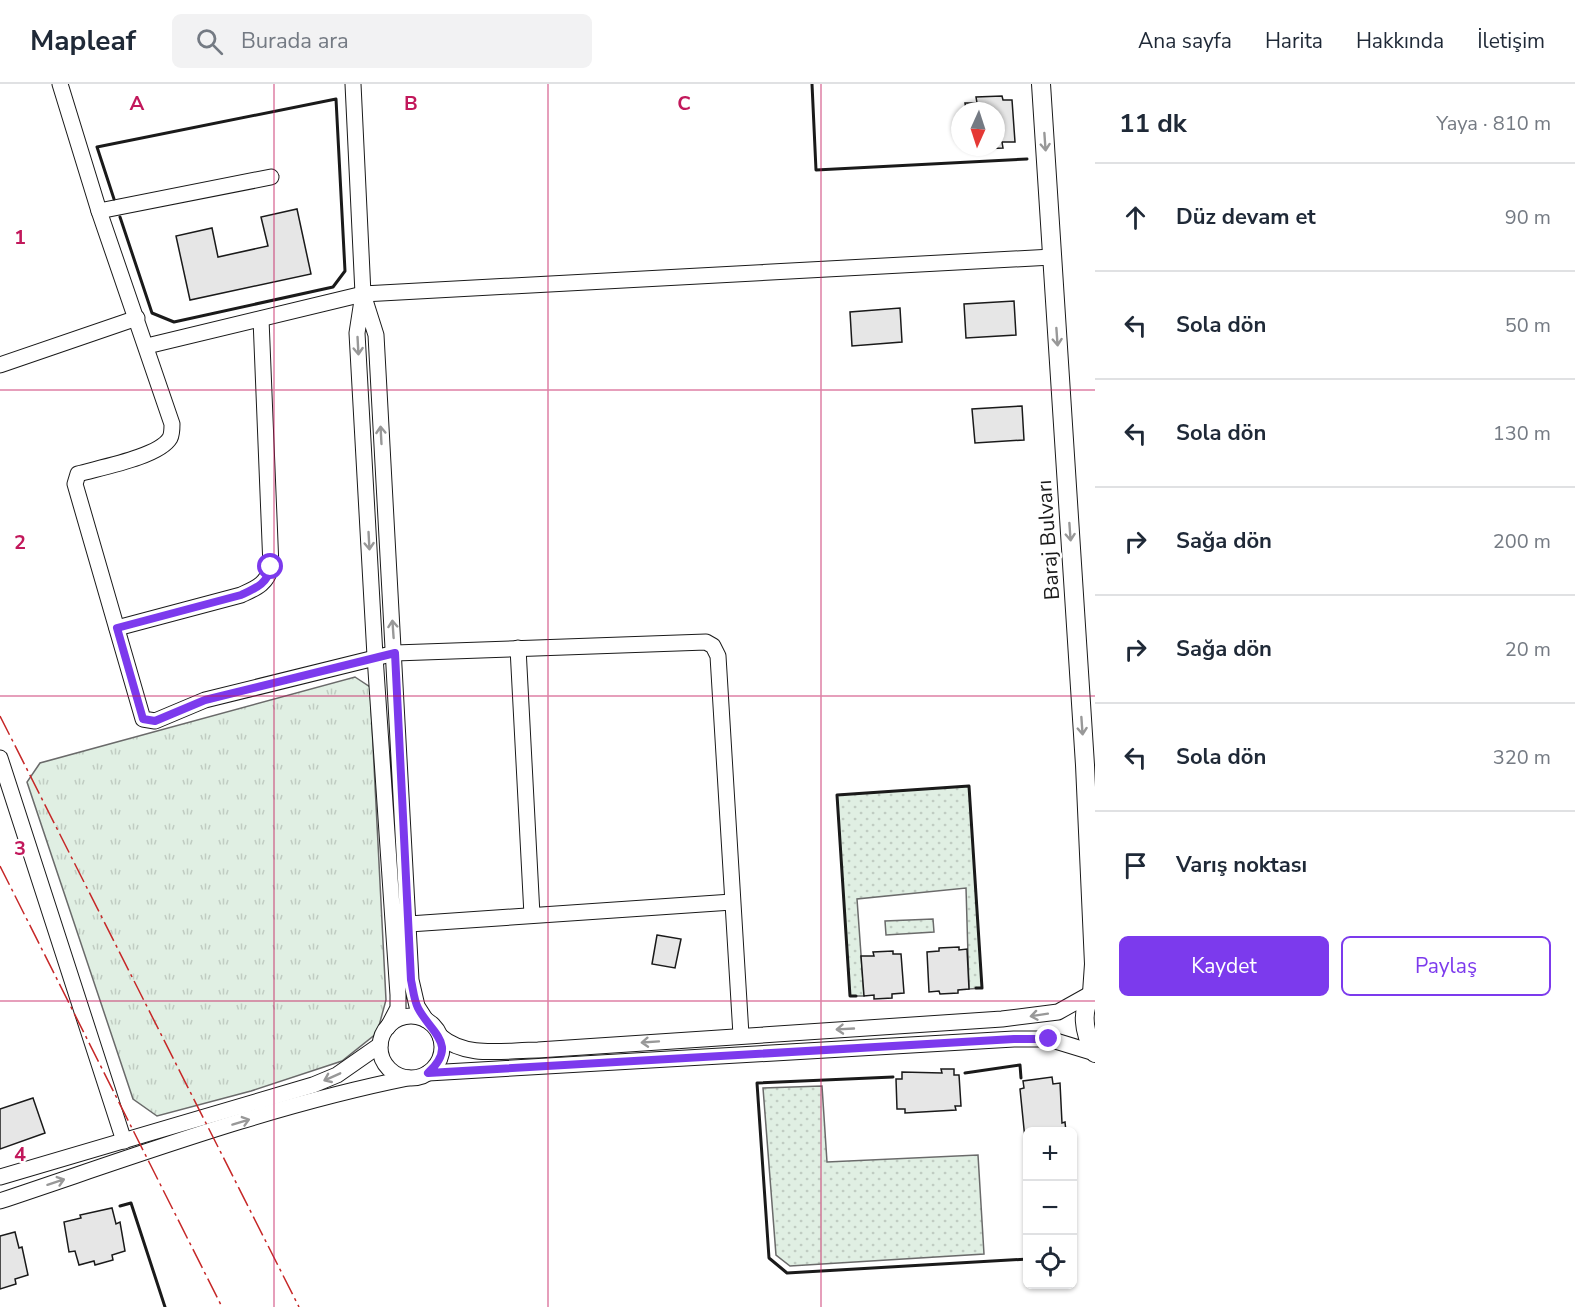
<!DOCTYPE html>
<html lang="tr">
<head>
<meta charset="utf-8">
<style>
	:root { --surface:#fff; --page:#f2f2f3; --text:#1f2937; --muted:#747a83; --line:#e0e1e3; --accent:#7c3aed }
	body { margin:0; font-family:"Nunito Sans",sans-serif; background:var(--page); color:var(--text) }
	.controls { position:absolute; right:18px; bottom:18px; display:grid; overflow:hidden; border-radius:9px; box-shadow:0 2px 4px #0004 }
	.controls button { width:54px; height:54px; display:grid; place-items:center; padding:0; border:0; border-bottom:2px solid var(--line); background:var(--surface); color:var(--text); font:30px sans-serif }
	.compass { position:absolute; left:951px; top:18px; width:54px; height:54px; border-radius:50%; background:var(--surface); box-shadow:0 2px 4px #0004; rotate:183deg }
	.stop { position:absolute; width:18px; height:18px; margin:-14px; border:4px solid #7c3aed; border-radius:50%; background:#fff }
	.stop.end { background:#7c3aed; border-color:#fff; box-shadow:0 2px 6px #0008 }
	.list { margin:0; padding:0; list-style:none }
	h2 { display:flex; justify-content:space-between; align-items:center; height:78px; margin:0; padding:0 24px; font-size:26px }
	h2 small { font-size:20px; font-weight:400; color:var(--muted) }
	.list li { display:grid; grid-template-columns:39px 1fr auto; gap:18px; align-items:center; box-sizing:border-box; height:108px; padding:0 24px; border-top:2px solid var(--line) }
	.list b { display:block; font-size:22px; white-space:nowrap }
	.list em { font-size:20px; font-style:normal; color:var(--muted) }
	.actions { display:flex; gap:12px; padding:18px 24px }
	.actions a { flex:1; padding:14px 0; border:2px solid var(--accent); border-radius:9px; text-align:center; font-size:21px; color:var(--accent) }
	.actions .main { background:var(--accent); color:#fff }
	.icon { flex:none; width:33px; height:33px; fill:none; stroke:currentColor; stroke-width:2; stroke-linecap:round; stroke-linejoin:round }
	.map { position:relative; flex:none; width:1095px; height:1223px; overflow:hidden }
	header { display:flex; align-items:center; gap:36px; box-sizing:border-box; height:84px; padding:0 30px; background:var(--surface); border-bottom:2px solid var(--line) }
	header strong { font-size:28px }
	nav { display:flex; gap:33px; margin-inline-start:auto; font-size:21px }
	.search { width:420px; height:54px; background:var(--page); display:flex; align-items:center; gap:15px; box-sizing:border-box; padding:0 21px; border-radius:9px; color:var(--muted); font-size:22px }
	main { display:flex }
	aside { flex:1; background:var(--surface) }
	.map>svg:first-child { display:block }
	.grass { fill:url(#grass-dots); stroke:#6a6a6a; stroke-width:1.5 }
	.park { fill:url(#park-tufts); stroke:#6a6a6a; stroke-width:1.5 }
	.building { fill:#e6e6e6; stroke:#1a1a1a; stroke-width:1.5 }
	.lines { fill:none; stroke-linecap:round; stroke-linejoin:round }
	.minor-casing { stroke:#1a1a1a; stroke-width:17 }
	.major-casing { stroke:#1a1a1a; stroke-width:20 }
	.minor { stroke:#fff; stroke-width:15 }
	.major { stroke:#fff; stroke-width:18 }
	.wall { stroke:#1a1a1a; stroke-width:3 }
	.power { stroke:#c62828; stroke-width:1.5; stroke-dasharray:21 4.5 3 4.5; stroke-linecap:butt }
	.oneway { stroke:#989898 }
	.route { stroke:#7c3aed; stroke-width:8 }
	.grid { fill:none; stroke:#c2185b; stroke-width:1.5; stroke-opacity:0.55 }
	.labels { text-anchor:middle; stroke-width:4.5; stroke-linejoin:round; paint-order:stroke }
	.street-label { font-size:21px; fill:#1a1a1a; stroke:#fff }
	.grid-label { font-size:20px; text-anchor:middle; font-weight:bold; fill:#c2185b; stroke:#fff; stroke-width:4.5; stroke-linejoin:round; paint-order:stroke }
</style>
</head>
<body>
<header>
<strong>Mapleaf</strong>
<div class="search"><svg class="icon" aria-label="search" viewBox="0 0 24 24"><circle cx="10" cy="10" r="6"/><path d="M15 15l6 6"/></svg>Burada ara</div>
<nav><a>Ana sayfa</a><a>Harita</a><a>Hakkında</a><a>İletişim</a></nav>
</header>
<main>
<div class="map">
<svg width="1095" height="1223" viewBox="0 0 1095 1223">
	<defs>
		<pattern id="grass-dots" width="8" height="8" patternUnits="userSpaceOnUse" patternTransform="scale(1.5)"><rect width="8" height="8" fill="#e0efe3"/><path d="M2 2h.1M6 6h.1" fill="none" stroke="#c0ccc2" stroke-width="1.8" stroke-linecap="round"/></pattern>
		<pattern id="park-tufts" width="24" height="20" patternUnits="userSpaceOnUse" patternTransform="scale(1.5)"><rect width="24" height="20" fill="#e0efe3"/><path d="M3 7l-1-3M5 7V3M7 7l1-3M15 17l-1-3M17 17v-4M19 17l1-3" fill="none" stroke="#c0ccc2"/></pattern>
	</defs>
	<rect width="100%" height="100%" fill="#fff"/>
	<g class="grass">
		<polygon points="969,702 982,904 969,905 966,804 857,815 864,912 850,912 837,711"/>
		<polygon points="933,835 934,848 886,851 885,837"/>
		<polygon points="822,1002 827,1078 978,1071 984,1170 790,1182 776,1171 763,1004"/>
	</g>
	<polygon class="park" points="355,593 370,603 386,916 377,949 342,977 251,1007 157,1032 133,1015 27,698 40,679"/>
	<g class="building">
		<polygon points="1002,12 1003,16 1012,16 1015,58 1002,58 1003,64 978,65 996,63 996,27 966,27 965,19 977,19 976,13"/>
		<polygon points="297,125 311,190 190,216 176,152 212,144 218,173 268,162 261,133"/>
		<polygon points="1014,217 1016,251 966,254 964,220"/>
		<polygon points="900,224 902,258 852,262 850,228"/>
		<polygon points="1022,322 1024,356 975,359 972,325"/>
		<polygon points="657,851 681,855 675,884 652,880"/>
		<polygon points="959,863 959,866 967,865 969,905 958,906 958,909 940,910 939,907 929,908 927,868 939,867 939,864"/>
		<polygon points="893,867 893,870 901,870 904,909 892,910 892,914 874,915 874,911 864,912 861,872 874,872 873,868"/>
		<polygon points="941,985 954,985 954,991 959,991 961,1022 955,1022 956,1026 905,1029 905,1025 897,1025 896,995 902,995 902,988 942,989"/>
		<polygon points="1052,993 1053,1000 1060,999 1062,1039 1065,1038 1066,1048 1028,1048 1028,1054 1025,1055 1020,1005 1024,1004 1023,997"/>
		<polygon points="33,1014 45,1049 0,1065 0,1025"/>
		<polygon points="112,1124 116,1140 120,1138 125,1167 112,1171 113,1176 95,1181 94,1177 79,1181 75,1167 69,1168 64,1138 81,1134 80,1131"/>
		<polygon points="15,1148 19,1164 22,1163 28,1191 15,1195 16,1200 0,1205 0,1152"/>
	</g>
	<g class="lines">
		<g class="minor-casing">
			<g id="minor">
				<path d="M60,0L99,127L172,340C172,344 172,350 170,354C159,373 98,384 78,390L75,400L143,635L155,637L205,616L395,569L706,558L713,562L718,572L741,951"/>
				<polyline points="353,0 363,210"/>
				<polyline points="99,127 271,93"/>
				<polyline points="147,262 363,210 1052,173"/>
				<polyline points="0,281 137,234"/>
				<path d="M117,544L241,511C256,504 267,500 271,483L261,235"/>
				<polyline points="518,564 532,831"/>
				<polyline points="0,674 124,1057"/>
				<polyline points="409,840 732,818"/>
				<circle cx="411" cy="963" r="31"/>
				<polyline points="388,943 398,924 398,911 375,572 357,249 363,210 376,251 411,896 417,922 426,936"/>
				<path d="M440,952C467,975 504,966 538,966L1002,935L1058,928L1092,909"/>
				<polyline points="428,989 1014,955 1049,955 1095,969"/>
				<polyline points="0,1093 313,1001 337,991 380,961"/>
				<path d="M0,1117C135,1072 269,1022 408,994"/>
			</g>
		</g>
		<g class="major-casing">
			<g id="major">
				<polyline points="1041,0 1085,681 1094,880 1092,909"/>
				<path d="M1095,906C1079,925 1084,949 1095,969"/>
			</g>
		</g>
		<use href="#minor" class="minor"/>
		<use href="#major" class="major"/>
		<g class="wall">
			<polyline points="812,0 816,86 1027,75"/>
			<polyline points="114,115 97,63 336,15 345,187 333,203 174,238 152,229 120,133"/>
			<polyline points="856,912 850,912 837,711 969,702 982,904 976,904"/>
			<polyline points="965,989 1020,981 1021,994"/>
			<polyline points="893,993 757,999 769,1174 787,1189 1028,1175"/>
			<polyline points="120,1122 131,1119 165,1223"/>
		</g>
		<g class="power">
			<polyline points="0,632 299,1223"/>
			<polyline points="0,782 222,1223"/>
		</g>
	</g>
	<defs><path id="oneway-shaft" d="M-6 0H5M1.5-3L5.5 0L1.5 3" fill="none" stroke-width="1.6" stroke-linecap="round" stroke-linejoin="round" transform="scale(1.5)"/></defs>
	<g class="oneway">
		<use href="#oneway-shaft" transform="translate(1045 58) rotate(86)"/>
		<use href="#oneway-shaft" transform="translate(1057 253) rotate(86)"/>
		<use href="#oneway-shaft" transform="translate(358 262) rotate(87)"/>
		<use href="#oneway-shaft" transform="translate(381 351) rotate(-93)"/>
		<use href="#oneway-shaft" transform="translate(1070 448) rotate(86)"/>
		<use href="#oneway-shaft" transform="translate(369 457) rotate(87)"/>
		<use href="#oneway-shaft" transform="translate(393 545) rotate(-94)"/>
		<use href="#oneway-shaft" transform="translate(1082 642) rotate(86)"/>
		<use href="#oneway-shaft" transform="translate(1039 931) rotate(171)"/>
		<use href="#oneway-shaft" transform="translate(845 945) rotate(177)"/>
		<use href="#oneway-shaft" transform="translate(650 958) rotate(176)"/>
		<use href="#oneway-shaft" transform="translate(332 993) rotate(156)"/>
		<use href="#oneway-shaft" transform="translate(241 1038) rotate(-17)"/>
		<use href="#oneway-shaft" transform="translate(56 1098) rotate(-18)"/>
	</g>
	<g class="lines">
		<path class="route" d="M271,483C267,500 256,504 241,511L117,544L143,635L155,637L205,616L395,569L411,896C413,905 414,916 418,924C431,949 459,960 428,989L1014,955H1049"/>
	</g>
	<path class="grid" d="M274,0V1223M548,0V1223M821,0V1223M0,306H1095M0,612H1095M0,917H1095"/>
	<g class="labels">
		<g class="street-label">
			<text transform="translate(1048 456) rotate(-94)" y="7">Baraj Bulvarı</text>
		</g>
	</g>
	<g class="grid-label">
		<text x="137" y="26">A</text>
		<text x="411" y="26">B</text>
		<text x="684" y="26">C</text>
		<text x="20" y="160">1</text>
		<text x="20" y="465">2</text>
		<text x="20" y="771">3</text>
		<text x="20" y="1077">4</text>
	</g>
</svg>
<div class="controls">
<button>+</button>
<button>−</button>
<button><svg class="icon" aria-label="locate" viewBox="0 0 24 24"><circle cx="12" cy="12" r="6"/><path d="M12 2v4M12 18v4M2 12h4M18 12h4"/></svg></button>
</div>
<svg class="compass" viewBox="-18 -18 36 36"><path d="M0-13l5 13h-10z" fill="#e53935"/><path d="M0 13l5-13h-10z" fill="#747a83"/></svg>
<div class="stop" style="left:271px;top:483px"></div>
<div class="stop end" style="left:1049px;top:955px"></div>
</div>
<aside>
<h2>11 dk<small>Yaya · 810 m</small></h2>
<ul class="list">
<li><svg class="icon" aria-label="ahead" viewBox="0 0 24 24"><path d="M12 20V5M6 11l6-6 6 6"/></svg><div><b>Düz devam et</b></div><em>90 m</em></li>
<li><svg class="icon" aria-label="left" viewBox="0 0 24 24"><path d="M17 20v-9H6M10 6l-5 5 5 5"/></svg><div><b>Sola dön</b></div><em>50 m</em></li>
<li><svg class="icon" aria-label="left" viewBox="0 0 24 24"><path d="M17 20v-9H6M10 6l-5 5 5 5"/></svg><div><b>Sola dön</b></div><em>130 m</em></li>
<li><svg class="icon" aria-label="right" viewBox="0 0 24 24"><path d="M7 20v-9h11M14 6l5 5-5 5"/></svg><div><b>Sağa dön</b></div><em>200 m</em></li>
<li><svg class="icon" aria-label="right" viewBox="0 0 24 24"><path d="M7 20v-9h11M14 6l5 5-5 5"/></svg><div><b>Sağa dön</b></div><em>20 m</em></li>
<li><svg class="icon" aria-label="left" viewBox="0 0 24 24"><path d="M17 20v-9H6M10 6l-5 5 5 5"/></svg><div><b>Sola dön</b></div><em>320 m</em></li>
<li><svg class="icon" aria-label="arrive" viewBox="0 0 24 24"><path d="M6 21V4h12l-3 4 3 4H6"/></svg><div><b>Varış noktası</b></div></li>
</ul>
<div class="actions"><a class="main">Kaydet</a><a>Paylaş</a></div>
</aside>
</main>
</body>
</html>
